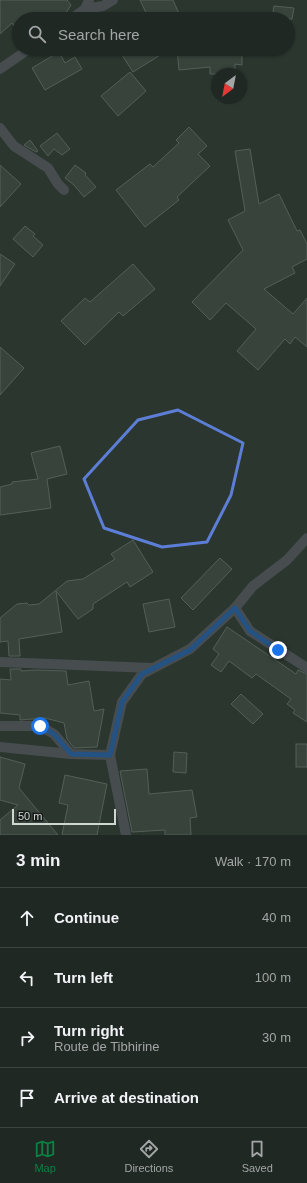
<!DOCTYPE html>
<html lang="en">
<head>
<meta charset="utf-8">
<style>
	:root { --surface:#202824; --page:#2d3431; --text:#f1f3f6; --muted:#a2a6a6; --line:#3d4441; --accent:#0b8043 }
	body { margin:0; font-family:Helvetica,sans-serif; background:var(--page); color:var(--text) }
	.compass { position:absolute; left:211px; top:68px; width:36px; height:36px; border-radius:50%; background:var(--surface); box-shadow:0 1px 3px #0004; rotate:212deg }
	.scale { position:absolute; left:12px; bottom:10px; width:104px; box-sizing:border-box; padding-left:4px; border:2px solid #d0d7d3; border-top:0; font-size:11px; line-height:14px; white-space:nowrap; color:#d0d7d3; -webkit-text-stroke:3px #171c19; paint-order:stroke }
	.stop { position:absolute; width:12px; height:12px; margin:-9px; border:3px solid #1a73e8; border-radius:50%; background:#fff }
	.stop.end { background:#1a73e8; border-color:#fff; box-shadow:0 1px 4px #0008 }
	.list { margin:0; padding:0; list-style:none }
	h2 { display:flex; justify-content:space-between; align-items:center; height:52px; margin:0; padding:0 16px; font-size:17px }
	h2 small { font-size:13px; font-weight:400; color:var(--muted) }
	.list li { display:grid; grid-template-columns:26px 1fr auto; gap:12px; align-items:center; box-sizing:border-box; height:60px; padding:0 16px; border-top:1px solid var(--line) }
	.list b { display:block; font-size:15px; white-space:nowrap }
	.list p { margin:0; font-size:13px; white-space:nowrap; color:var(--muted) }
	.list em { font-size:13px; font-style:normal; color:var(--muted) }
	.icon { flex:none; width:22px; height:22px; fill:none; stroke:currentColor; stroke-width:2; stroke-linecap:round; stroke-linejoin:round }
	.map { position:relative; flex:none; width:307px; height:835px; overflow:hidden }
	.search { position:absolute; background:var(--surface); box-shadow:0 1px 3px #0004; left:12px; right:12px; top:12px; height:44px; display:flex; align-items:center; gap:10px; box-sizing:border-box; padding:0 14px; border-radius:22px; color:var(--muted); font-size:15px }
	.sheet { height:292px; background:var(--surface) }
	nav { display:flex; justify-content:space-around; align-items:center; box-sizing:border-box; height:56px; border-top:1px solid var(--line); background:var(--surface); font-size:11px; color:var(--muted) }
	nav a { display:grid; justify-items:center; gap:2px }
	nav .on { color:var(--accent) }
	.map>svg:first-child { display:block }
	.building { fill:#47534d; stroke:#818f87 }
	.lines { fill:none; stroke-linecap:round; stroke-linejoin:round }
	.minor { stroke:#686675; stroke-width:10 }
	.tertiary { stroke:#686675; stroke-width:10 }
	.route { stroke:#1a73e8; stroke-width:5 }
	.marked { fill:none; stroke:#5c7ed6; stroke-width:3; stroke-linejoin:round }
</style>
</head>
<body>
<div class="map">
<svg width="307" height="835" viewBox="0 0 307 835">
	<rect width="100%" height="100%" fill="#2b3630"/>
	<g class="building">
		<polygon points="0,0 67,0 71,5 62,19 19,19 19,33 12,23 0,34"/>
		<polygon points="140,0 173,0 180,16 174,19 149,19"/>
		<polygon points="274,6 294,8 292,19 272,19"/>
		<polygon points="118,49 170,49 133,72"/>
		<polygon points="177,49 242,49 242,65 235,64 235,74 210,74 210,67 179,70"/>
		<polygon points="59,52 65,63 75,57 82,69 45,90 32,68"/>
		<polygon points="130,72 146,91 118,116 101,96"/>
		<polygon points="189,127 207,146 198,154 210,166 177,197 179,200 145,227 116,190 150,164 153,167 179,143 176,140"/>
		<polygon points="57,133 70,149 62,155 54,149 48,156 40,146"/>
		<polygon points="30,140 38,151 36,152 24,145"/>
		<polygon points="250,149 259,204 279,194 297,231 300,230 307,244 307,259 292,267 295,273 264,289 293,314 307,298 307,347 295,337 290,344 285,339 258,370 237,351 256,329 226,303 210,320 192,302 243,250 228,220 245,211 235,151"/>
		<polygon points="0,165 21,184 0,207"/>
		<polygon points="75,165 86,173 85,175 96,187 84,197 74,185 65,178"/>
		<polygon points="25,226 35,234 33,236 43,245 33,257 13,239"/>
		<polygon points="0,254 15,264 0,286"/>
		<polygon points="133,264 155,289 123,316 119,312 85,345 61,321 85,298 90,302"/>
		<polygon points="0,347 24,368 0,395"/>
		<polygon points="60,446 67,474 47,479 51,508 0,515 0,487 12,484 12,482 38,479 31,453"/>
		<polygon points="133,540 153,572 130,587 127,582 93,604 93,609 78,619 56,591 62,632 19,639 20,656 9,656 8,641 0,642 0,618 17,604 27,603 29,605 39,604 67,581 83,579 115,559 111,554"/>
		<polygon points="220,558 232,569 193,610 181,598"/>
		<polygon points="169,599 175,627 149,632 143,604"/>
		<polygon points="227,627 296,674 298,670 307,674 307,722 293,713 295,710 287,704 291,699 256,674 252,678 229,661 221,672 211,665 219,654 213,649"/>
		<polygon points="10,669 21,669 21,671 36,670 66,671 68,685 89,681 94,711 104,709 97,747 74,748 67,739 64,723 45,718 20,720 20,715 0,713 0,679 11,680"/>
		<polygon points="241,694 263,714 253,724 231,704"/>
		<rect x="296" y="744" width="11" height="23"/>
		<polygon points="174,752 187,753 186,773 173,772"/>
		<polygon points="0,757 25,764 19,788 58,835 0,835 0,820 18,805 0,800"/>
		<polygon points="147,769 149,794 192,790 197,817 190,818 191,835 165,835 165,830 132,832 120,771"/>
		<polygon points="65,775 107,784 97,835 62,835 68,805 59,803"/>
	</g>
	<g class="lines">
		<g class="minor">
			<polyline points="85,9 103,6 113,0"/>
			<polyline points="0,128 14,146 48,168 58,184 64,190"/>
			<polyline points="0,662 152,668"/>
			<polyline points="0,726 40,726 54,734 71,754"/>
			<polyline points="0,747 71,754 110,755"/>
			<polyline points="126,835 110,755 122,702 142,674 190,649 235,608"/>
		</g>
		<g class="tertiary">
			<polyline points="71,19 85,9 89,0"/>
			<polyline points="0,69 29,49"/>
			<polyline points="307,538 287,560 253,586 235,608 250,631 307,668"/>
		</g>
	</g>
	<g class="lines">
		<polyline class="route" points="40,726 54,734 71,754 110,755 122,702 142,674 190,650 235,608 250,631 278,650"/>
	</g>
	<path d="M0 0H307V835H0ZM178,410L243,443L231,495L207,542L162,547L104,528L84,479L138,420Z" fill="#2b3630" fill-opacity=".55" fill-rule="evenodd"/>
	<path class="marked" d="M178,410L243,443L231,495L207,542L162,547L104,528L84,479L138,420Z"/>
</svg>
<svg class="compass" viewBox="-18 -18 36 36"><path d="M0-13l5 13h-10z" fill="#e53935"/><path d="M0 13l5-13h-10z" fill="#a2a6a6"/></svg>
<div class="scale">50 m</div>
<div class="stop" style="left:40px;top:726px"></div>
<div class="stop end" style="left:278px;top:650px"></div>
<div class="search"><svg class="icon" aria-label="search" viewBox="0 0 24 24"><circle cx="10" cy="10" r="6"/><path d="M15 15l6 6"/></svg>Search here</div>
</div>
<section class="sheet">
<h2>3 min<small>Walk · 170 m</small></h2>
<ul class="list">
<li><svg class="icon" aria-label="ahead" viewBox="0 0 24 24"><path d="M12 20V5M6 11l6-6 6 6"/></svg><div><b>Continue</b></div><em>40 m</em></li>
<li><svg class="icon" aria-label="left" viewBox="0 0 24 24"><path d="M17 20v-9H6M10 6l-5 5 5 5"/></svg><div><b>Turn left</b></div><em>100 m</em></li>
<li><svg class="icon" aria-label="right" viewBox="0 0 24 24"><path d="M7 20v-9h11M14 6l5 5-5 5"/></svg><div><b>Turn right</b><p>Route de Tibhirine</p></div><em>30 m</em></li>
<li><svg class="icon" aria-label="arrive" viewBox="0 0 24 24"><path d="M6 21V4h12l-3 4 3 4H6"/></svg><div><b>Arrive at destination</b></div></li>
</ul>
</section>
<nav>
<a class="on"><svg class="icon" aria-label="map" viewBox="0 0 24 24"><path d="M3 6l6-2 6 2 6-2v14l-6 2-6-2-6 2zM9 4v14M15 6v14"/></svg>Map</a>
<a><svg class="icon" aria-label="directions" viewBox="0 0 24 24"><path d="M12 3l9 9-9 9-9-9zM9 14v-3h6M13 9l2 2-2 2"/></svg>Directions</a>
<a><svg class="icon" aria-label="saved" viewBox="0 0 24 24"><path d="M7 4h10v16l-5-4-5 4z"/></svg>Saved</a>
</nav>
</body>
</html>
